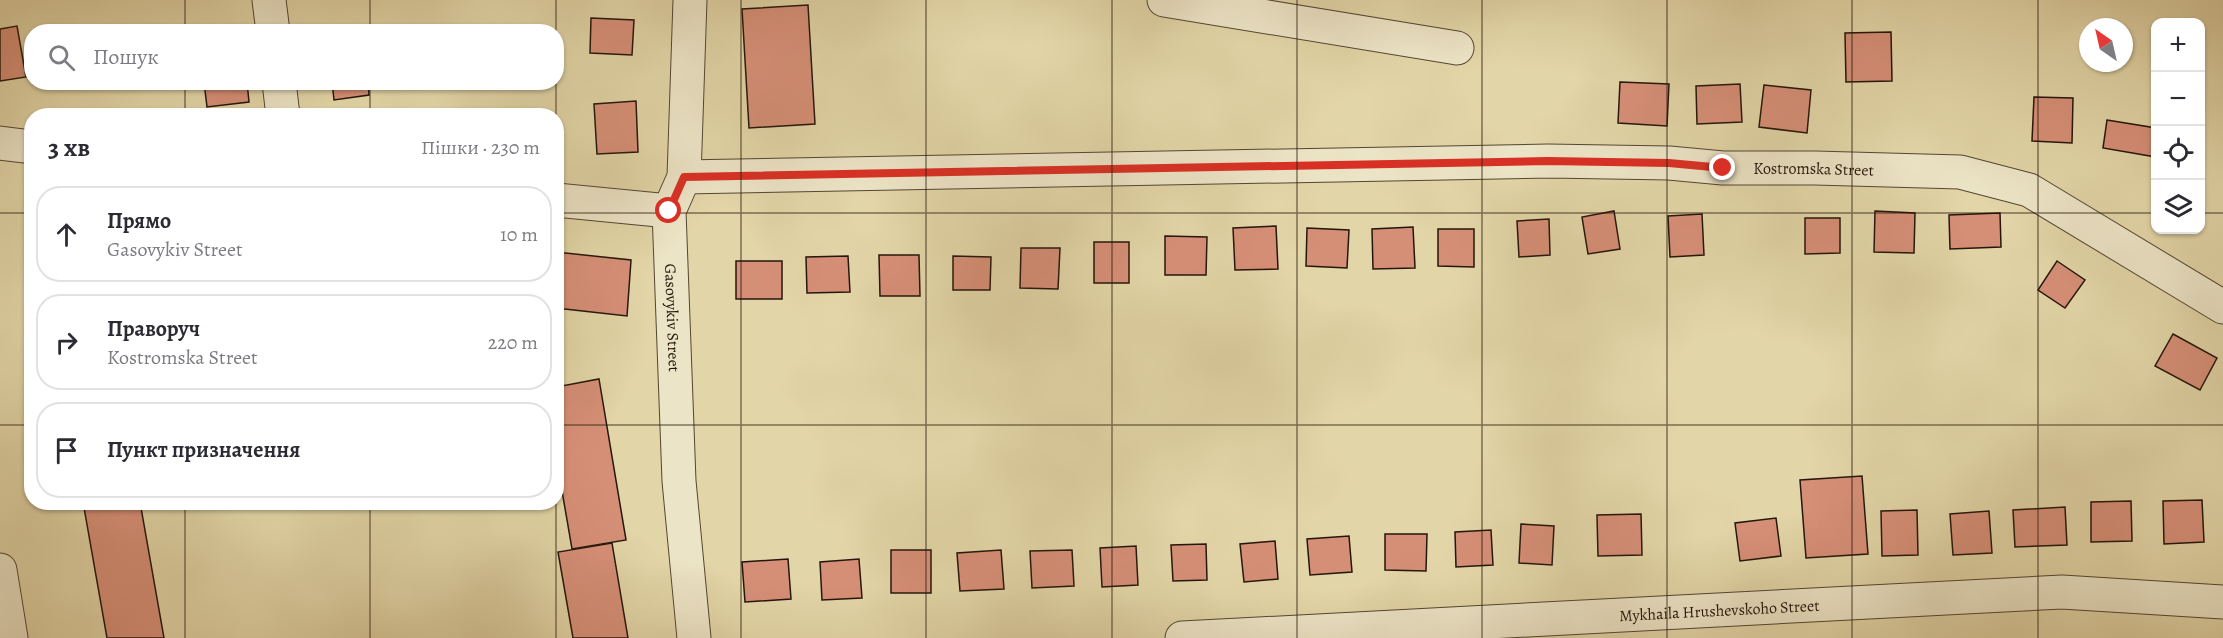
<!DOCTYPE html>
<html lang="uk">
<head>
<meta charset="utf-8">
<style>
	:root { --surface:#fff; --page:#f7f7f7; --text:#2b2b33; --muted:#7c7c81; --line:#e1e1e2 }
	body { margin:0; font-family:Alegreya,serif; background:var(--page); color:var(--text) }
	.controls { position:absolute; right:18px; top:18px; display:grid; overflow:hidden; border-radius:12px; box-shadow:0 2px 4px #0004 }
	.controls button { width:54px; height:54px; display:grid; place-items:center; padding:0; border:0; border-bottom:2px solid var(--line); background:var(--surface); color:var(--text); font:30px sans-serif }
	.compass { position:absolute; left:2079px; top:18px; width:54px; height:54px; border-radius:50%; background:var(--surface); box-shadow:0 2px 4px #0004; rotate:326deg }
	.stop { position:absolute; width:18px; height:18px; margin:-14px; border:4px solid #d93025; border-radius:50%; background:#fff }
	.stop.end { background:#d93025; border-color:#fff; box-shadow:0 2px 6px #0008 }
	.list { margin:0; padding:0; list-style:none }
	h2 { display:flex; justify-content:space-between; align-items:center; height:78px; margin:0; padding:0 24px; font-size:26px }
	h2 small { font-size:20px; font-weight:400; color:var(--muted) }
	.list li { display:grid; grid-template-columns:39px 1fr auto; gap:18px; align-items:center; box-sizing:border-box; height:96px; margin:0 12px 12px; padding:0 12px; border:2px solid var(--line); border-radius:24px }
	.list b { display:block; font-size:22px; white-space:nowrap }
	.list p { margin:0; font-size:20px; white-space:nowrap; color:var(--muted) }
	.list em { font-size:20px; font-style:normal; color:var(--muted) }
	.icon { flex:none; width:33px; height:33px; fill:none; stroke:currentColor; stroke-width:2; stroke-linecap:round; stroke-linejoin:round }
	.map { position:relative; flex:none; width:2223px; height:638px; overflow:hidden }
	.search { position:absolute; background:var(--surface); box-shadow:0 2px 4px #0004; left:24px; top:24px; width:540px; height:66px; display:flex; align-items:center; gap:15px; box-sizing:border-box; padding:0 21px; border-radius:24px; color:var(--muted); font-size:22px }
	.panel { position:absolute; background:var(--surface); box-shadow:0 2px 4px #0004; left:24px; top:108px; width:540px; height:402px; border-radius:24px }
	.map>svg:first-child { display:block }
	.building { fill:#d68f77; stroke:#24160b; stroke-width:1.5 }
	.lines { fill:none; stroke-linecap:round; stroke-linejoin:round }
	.minor-casing { stroke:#544632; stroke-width:35 }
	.minor { stroke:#ece4c6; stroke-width:33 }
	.route { stroke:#d93025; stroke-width:8 }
	.grid { fill:none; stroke:#24160b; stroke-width:1.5; stroke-opacity:0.55 }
	.labels { text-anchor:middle; stroke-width:5; stroke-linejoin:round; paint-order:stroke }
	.street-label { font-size:16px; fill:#24160b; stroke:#ece4c6 }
</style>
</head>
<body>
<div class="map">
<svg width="2223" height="638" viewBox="0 0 2223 638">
	<rect width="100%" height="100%" fill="#e2d5a7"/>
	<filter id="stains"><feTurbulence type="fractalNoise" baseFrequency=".00333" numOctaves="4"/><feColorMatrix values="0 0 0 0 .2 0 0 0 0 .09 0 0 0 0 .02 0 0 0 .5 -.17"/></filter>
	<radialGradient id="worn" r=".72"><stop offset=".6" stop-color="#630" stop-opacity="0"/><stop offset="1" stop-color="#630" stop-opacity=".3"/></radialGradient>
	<g class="building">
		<polygon points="808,5 815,124 749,128 742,9"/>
		<polygon points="591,18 634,20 632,55 590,53"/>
		<polygon points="17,26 26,77 0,81 0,29"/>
		<polygon points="1891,32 1892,81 1846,82 1845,33"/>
		<polygon points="204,82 247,82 249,102 207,107"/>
		<polygon points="332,82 368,82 369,95 334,100"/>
		<polygon points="1620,82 1669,84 1667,126 1618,123"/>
		<polygon points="1740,84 1742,122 1697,124 1696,86"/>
		<polygon points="1764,85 1811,90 1807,133 1759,127"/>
		<polygon points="2034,97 2073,98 2072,143 2032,141"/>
		<polygon points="636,101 638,152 597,154 594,104"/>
		<polygon points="2107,120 2156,128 2156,157 2103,148"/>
		<polygon points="1614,211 1620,249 1588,254 1582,217"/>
		<polygon points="1875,211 1915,213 1914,253 1874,252"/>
		<polygon points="2000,213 2001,247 1950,249 1949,215"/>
		<polygon points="1702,214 1704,255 1670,257 1668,216"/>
		<polygon points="1805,218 1840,218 1840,253 1805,254"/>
		<polygon points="1549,219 1550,255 1519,257 1517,221"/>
		<polygon points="1276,226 1278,269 1235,270 1233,228"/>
		<polygon points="1413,227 1415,268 1373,269 1372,229"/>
		<polygon points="1307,228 1349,230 1347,268 1306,266"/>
		<polygon points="1438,229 1474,229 1474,267 1438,266"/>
		<polygon points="1165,236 1207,237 1206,275 1165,275"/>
		<rect x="1094" y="242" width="35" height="41"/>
		<polygon points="1021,248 1060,248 1058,289 1020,288"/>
		<polygon points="556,252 631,260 627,316 556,308"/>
		<polygon points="879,255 919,255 920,296 880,296"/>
		<polygon points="848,256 850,292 807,293 806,257"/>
		<polygon points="953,256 991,257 990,290 953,290"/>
		<rect x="736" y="261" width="46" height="38"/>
		<polygon points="2057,261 2085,280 2065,308 2038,290"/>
		<polygon points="2173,334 2217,358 2200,390 2155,366"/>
		<polygon points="599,379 626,540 572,549 556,456 556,387"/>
		<polygon points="1862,476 1868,554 1806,558 1800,480"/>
		<polygon points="2202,500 2204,542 2164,544 2163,501"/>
		<polygon points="2131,501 2132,541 2091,542 2091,502"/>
		<polygon points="83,502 140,502 164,638 107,638"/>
		<polygon points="2065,507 2067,545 2015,547 2013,510"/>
		<polygon points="1917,510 1918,555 1882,556 1881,511"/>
		<polygon points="1989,511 1992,553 1953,555 1950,514"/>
		<polygon points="1641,514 1642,555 1598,556 1597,515"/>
		<polygon points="1776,518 1781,556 1740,561 1735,523"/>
		<polygon points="1521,524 1554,526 1552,565 1519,563"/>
		<polygon points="1491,530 1493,565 1456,567 1455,532"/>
		<polygon points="1385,534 1427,534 1426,571 1385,570"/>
		<polygon points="1349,536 1352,572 1310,575 1307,539"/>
		<polygon points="1275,541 1278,579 1244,582 1240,544"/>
		<polygon points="612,543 628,638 573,638 558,552"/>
		<polygon points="1206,544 1207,580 1173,581 1171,545"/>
		<polygon points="1136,546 1138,585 1102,587 1100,548"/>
		<rect x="891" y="550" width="40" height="43"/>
		<polygon points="1001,550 1004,589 960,591 957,553"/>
		<polygon points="1072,550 1074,586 1032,588 1030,551"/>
		<polygon points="788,559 791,599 745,602 742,562"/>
		<polygon points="859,559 862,598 822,600 820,562"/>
	</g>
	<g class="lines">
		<g class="minor-casing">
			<g id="minor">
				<polyline points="269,0 273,32"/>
				<path id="s1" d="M690,0L684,177L669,211L679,481L694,638"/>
				<polyline points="1164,0 1457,48"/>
				<polyline points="279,82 283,116"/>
				<polyline points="0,143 32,147"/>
				<path id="s2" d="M684,177L1548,161L1669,163L1723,168H1815L1960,172L2029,190L2223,307"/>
				<polyline points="556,200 669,211"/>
				<polyline points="0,570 11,638"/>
				<path id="s3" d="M1182,638L2062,592L2223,602"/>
			</g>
		</g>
		<use href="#minor" class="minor"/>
	</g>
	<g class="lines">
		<polyline class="route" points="669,211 684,177 1548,161 1669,163 1723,168"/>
	</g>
	<path class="grid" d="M185,0V32M370,0V32M556,0V32M741,0V638M926,0V638M1112,0V638M1297,0V638M1482,0V638M1667,0V638M1852,0V638M2038,0V638M185,82V116M370,82V116M556,82V116M0,213H32M556,213H2156M2200,213H2223M0,425H32M556,425H2223M185,502V638M370,502V638M556,502V638"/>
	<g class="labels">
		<g class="street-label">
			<text dy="6" stroke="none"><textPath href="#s2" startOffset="1130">Kostromska Street</textPath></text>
			<text dy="6" stroke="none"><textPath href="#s1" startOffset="321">Gasovykiv Street</textPath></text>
			<text dy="6" stroke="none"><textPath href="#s3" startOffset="538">Mykhaila Hrushevskoho Street</textPath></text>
		</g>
	</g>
	<rect width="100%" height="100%" filter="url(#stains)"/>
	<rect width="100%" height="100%" fill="url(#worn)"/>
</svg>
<div class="controls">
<button>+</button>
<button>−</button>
<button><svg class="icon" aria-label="locate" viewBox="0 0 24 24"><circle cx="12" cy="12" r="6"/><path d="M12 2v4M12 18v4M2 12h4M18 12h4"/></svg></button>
<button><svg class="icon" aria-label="layers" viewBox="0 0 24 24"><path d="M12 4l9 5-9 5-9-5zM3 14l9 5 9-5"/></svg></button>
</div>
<svg class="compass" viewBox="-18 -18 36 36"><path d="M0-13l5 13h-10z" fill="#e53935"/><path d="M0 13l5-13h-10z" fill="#7c7c81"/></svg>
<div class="stop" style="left:669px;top:211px"></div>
<div class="stop end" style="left:1723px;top:168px"></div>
<div class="search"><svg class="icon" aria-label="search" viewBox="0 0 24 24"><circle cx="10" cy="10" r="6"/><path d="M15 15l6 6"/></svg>Пошук</div>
<section class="panel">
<h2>3 хв<small>Пішки · 230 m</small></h2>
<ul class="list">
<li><svg class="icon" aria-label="ahead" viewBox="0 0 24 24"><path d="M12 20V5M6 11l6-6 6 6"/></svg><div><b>Прямо</b><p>Gasovykiv Street</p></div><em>10 m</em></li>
<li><svg class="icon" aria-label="right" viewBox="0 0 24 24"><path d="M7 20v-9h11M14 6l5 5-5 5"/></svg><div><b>Праворуч</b><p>Kostromska Street</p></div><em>220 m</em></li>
<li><svg class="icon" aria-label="arrive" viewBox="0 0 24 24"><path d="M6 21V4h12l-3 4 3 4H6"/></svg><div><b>Пункт призначення</b></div></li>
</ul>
</section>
</div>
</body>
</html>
